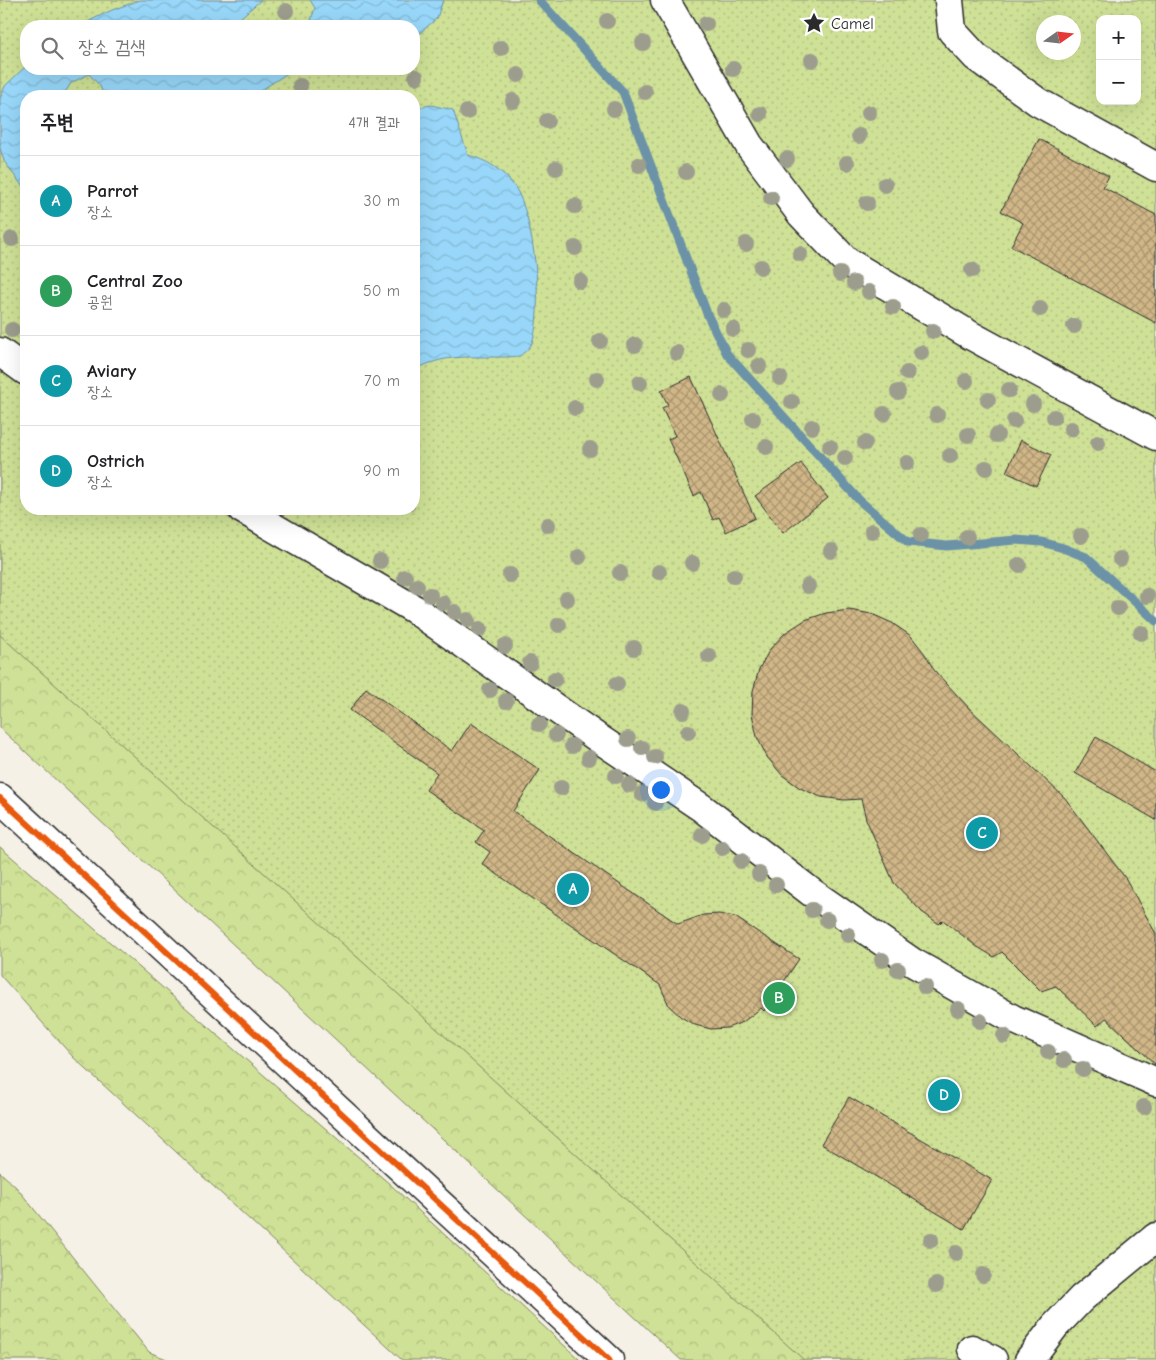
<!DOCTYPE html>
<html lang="ko">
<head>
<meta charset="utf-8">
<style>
	:root { --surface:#fff; --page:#f2f2f2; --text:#202124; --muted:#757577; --line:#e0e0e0; --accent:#d93025 }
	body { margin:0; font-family:"Comic Neue","Poor Story",sans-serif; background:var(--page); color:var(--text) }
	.controls { position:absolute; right:15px; top:15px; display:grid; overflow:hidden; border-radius:10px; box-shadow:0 5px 20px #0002 }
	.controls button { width:45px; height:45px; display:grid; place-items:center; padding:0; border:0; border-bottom:1px solid var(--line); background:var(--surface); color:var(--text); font:25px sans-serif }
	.compass { position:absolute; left:1036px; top:15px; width:45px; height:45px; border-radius:50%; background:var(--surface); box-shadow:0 5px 20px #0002; rotate:76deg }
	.you { position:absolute; left:660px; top:789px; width:18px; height:18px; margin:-12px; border:4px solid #fff; border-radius:50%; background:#1a73e8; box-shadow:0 0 0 8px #1a73e833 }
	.badge { display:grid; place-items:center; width:32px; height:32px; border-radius:50%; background:var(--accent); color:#fff; font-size:16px; font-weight:700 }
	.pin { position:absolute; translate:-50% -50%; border:2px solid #fff; box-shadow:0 1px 5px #0006 }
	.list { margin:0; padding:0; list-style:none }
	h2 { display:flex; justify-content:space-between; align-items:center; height:65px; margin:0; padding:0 20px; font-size:21px }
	h2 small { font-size:16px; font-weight:400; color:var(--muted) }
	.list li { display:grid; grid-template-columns:32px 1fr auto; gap:15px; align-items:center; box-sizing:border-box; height:90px; padding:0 20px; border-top:1px solid var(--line) }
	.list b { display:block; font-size:19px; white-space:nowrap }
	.list p { margin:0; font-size:16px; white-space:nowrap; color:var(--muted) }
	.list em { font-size:16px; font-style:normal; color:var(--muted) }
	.icon { flex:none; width:28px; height:28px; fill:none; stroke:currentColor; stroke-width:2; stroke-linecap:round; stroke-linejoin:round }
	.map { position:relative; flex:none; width:1156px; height:1360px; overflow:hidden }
	.search { position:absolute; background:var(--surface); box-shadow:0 5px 20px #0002; left:20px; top:20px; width:400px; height:55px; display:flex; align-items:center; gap:12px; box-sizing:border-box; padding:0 18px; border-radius:20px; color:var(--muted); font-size:19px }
	.panel { position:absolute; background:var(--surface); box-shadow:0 5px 20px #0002; left:20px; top:90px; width:400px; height:425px; border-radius:20px }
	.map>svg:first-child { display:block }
	.forest { fill:url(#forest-crowns); stroke:#7d8660 }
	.park { fill:url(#park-dots); stroke:#7d8660; fill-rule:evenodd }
	.water { fill:url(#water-waves); stroke:#6c92a7 }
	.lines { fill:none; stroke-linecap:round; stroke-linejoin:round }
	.stream { stroke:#6c92a7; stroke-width:9 }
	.building { fill:url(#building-cross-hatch); stroke:#2b2b2b }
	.minor-casing { stroke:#2b2b2b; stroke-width:31 }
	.minor { stroke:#fff; stroke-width:28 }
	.cycleway-casing { stroke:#fff; stroke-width:9 }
	.cycleway { stroke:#e8590c; stroke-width:6 }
	.tree { fill:#9d9d8e }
	.labels { text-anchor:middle; stroke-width:5; stroke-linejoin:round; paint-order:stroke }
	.poi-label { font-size:16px; fill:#2b2b2b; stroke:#fff; text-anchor:start }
</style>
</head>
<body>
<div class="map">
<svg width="1156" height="1360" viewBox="0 0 1156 1360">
	<defs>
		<pattern id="forest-crowns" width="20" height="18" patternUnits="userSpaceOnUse" patternTransform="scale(1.25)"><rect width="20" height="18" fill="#cfe196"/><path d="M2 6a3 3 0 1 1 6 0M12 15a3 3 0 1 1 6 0" fill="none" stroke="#b2c181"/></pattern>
		<pattern id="park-dots" width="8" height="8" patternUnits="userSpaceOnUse" patternTransform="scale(1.25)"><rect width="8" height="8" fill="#cfe196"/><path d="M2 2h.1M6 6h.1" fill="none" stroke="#b2c181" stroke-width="1.8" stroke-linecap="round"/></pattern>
		<pattern id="water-waves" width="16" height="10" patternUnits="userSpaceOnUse" patternTransform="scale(1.25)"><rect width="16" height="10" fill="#98d7f9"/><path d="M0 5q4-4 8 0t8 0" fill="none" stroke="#83b9d6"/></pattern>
		<pattern id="building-cross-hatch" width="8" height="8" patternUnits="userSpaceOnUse" patternTransform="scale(1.25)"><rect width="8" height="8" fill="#d1b787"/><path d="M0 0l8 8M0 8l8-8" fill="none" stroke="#aa956f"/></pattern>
	</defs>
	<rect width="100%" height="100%" fill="#f6f1e7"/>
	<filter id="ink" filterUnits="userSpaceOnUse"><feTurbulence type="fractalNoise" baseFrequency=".02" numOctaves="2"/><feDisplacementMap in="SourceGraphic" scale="10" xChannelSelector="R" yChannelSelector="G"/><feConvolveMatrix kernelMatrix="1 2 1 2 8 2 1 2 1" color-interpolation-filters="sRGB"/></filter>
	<g filter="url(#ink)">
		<g class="forest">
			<polygon points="0,393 26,509 906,1360 681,1360 0,728"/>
			<polygon points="0,847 392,1186 580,1360 402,1360 73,1057 0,975"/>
			<polygon points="0,1172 17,1188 149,1352 169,1360 0,1360"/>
		</g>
		<path class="park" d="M0,0H1156V1360H804L0,635ZM1100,19H1137V101H1100ZM1044,22H1074V52H1044ZM26,26H414V69H26ZM26,96H414V509H26Z"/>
		<g class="water">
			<polygon points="140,0 261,0 240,18 236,26 79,26 112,10"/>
			<polygon points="310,0 443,0 437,18 414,38 414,26 309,26 315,8"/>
			<polygon points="26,66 26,69 294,69 252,96 104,96 100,86 89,74 71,83 63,96 26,96 26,191 4,161 0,148 0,99 5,86"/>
			<path d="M431,105L453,110L468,155C487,160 503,170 515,187C534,215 545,314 531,345C529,349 523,353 520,356C480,360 452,350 414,370V108Z"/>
		</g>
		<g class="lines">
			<polyline class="stream" points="539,0 623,92 708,316 727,354 860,501 908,542 947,546 1016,540 1042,542 1063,548 1086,557 1156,621"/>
		</g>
		<g class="building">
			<polygon points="1039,139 1109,176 1103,187 1156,215 1156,323 1011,246 1023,223 1001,211"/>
			<polygon points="691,377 755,518 726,532 719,517 713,520 701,492 694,496 668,439 675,436 662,408 668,405 661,391"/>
			<polygon points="1021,440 1051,455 1036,486 1006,472"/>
			<polygon points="801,463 828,498 783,533 755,496"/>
			<polygon points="849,610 872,614 892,623 911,636 925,654 934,670 969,708 1065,798 1126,879 1156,934 1156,1065 1106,1018 1097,1026 1056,986 1041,991 1002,952 994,957 976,946 943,920 939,924 922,912 894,883 866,819 861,799 844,800 821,797 800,788 782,775 767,757 757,737 752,714 753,691 759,669 770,649 785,633 805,620 826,613"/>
			<polygon points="366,688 452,751 471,723 540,770 513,811 678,924 703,915 719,914 735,917 799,959 764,1011 761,1008 743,1022 727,1028 711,1029 695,1025 681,1017 669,1006 660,985 482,864 490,852 476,842 484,830 426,790 437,773 350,710"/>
			<polygon points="1096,737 1156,772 1156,820 1075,773"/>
			<polygon points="849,1097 992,1180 964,1229 821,1144"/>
		</g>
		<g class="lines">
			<g class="minor-casing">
				<g id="minor">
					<polyline points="665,0 749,145 801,214 846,261 970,335 1156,436"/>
					<polyline points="949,0 952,31 976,57 1038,102 1156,167"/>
					<polyline points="0,352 26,371"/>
					<polyline points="242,509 414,609 595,736 702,808 811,892 912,962 1013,1019 1156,1082"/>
					<polyline points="0,798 609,1360"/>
					<polyline points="972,1349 993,1360"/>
					<polyline points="1029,1360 1055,1326 1082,1298 1156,1237"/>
				</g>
			</g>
			<use href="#minor" class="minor"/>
			<g class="cycleway-casing">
				<polyline id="cycleway" points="0,798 609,1360"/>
			</g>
			<use href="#cycleway" class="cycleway"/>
		</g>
		<g class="tree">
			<circle cx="286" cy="11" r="8"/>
			<circle cx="607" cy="21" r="8"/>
			<circle cx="706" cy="24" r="8"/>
			<circle cx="643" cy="43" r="8"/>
			<circle cx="501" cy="48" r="8"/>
			<circle cx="812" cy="60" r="8"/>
			<circle cx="733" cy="69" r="8"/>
			<circle cx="518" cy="75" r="8"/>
			<circle cx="416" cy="77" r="8"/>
			<circle cx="300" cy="86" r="8"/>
			<circle cx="645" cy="92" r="8"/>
			<circle cx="513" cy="101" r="8"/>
			<circle cx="614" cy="109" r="8"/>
			<circle cx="467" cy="112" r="8"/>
			<circle cx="869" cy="113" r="8"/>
			<circle cx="760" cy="114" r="8"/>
			<circle cx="547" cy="121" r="8"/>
			<circle cx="859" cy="136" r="8"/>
			<circle cx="787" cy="159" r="8"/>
			<circle cx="847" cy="163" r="8"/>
			<circle cx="639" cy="165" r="8"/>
			<circle cx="556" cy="168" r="8"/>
			<circle cx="686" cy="172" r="8"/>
			<circle cx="885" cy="185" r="8"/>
			<circle cx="771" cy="198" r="8"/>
			<circle cx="867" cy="203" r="8"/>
			<circle cx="575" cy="206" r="8"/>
			<circle cx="12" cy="239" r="8"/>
			<circle cx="746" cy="244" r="8"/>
			<circle cx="575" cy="248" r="8"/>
			<circle cx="800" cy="254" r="8"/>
			<circle cx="761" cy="267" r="8"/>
			<circle cx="972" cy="270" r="8"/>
			<circle cx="840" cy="274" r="8"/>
			<circle cx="580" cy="281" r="8"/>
			<circle cx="854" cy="283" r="8"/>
			<circle cx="869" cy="292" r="8"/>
			<circle cx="893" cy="307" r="8"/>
			<circle cx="1040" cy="309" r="8"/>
			<circle cx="724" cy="310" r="8"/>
			<circle cx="1074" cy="326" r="8"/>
			<circle cx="733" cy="329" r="8"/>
			<circle cx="12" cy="330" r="8"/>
			<circle cx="933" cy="331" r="8"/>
			<circle cx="600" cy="341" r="8"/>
			<circle cx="635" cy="345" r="8"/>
			<circle cx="748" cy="350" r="8"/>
			<circle cx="677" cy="353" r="8"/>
			<circle cx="921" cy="353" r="8"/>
			<circle cx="759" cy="366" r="8"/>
			<circle cx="907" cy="373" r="8"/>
			<circle cx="780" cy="378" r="8"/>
			<circle cx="597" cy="379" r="8"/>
			<circle cx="966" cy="381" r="8"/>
			<circle cx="640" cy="383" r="8"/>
			<circle cx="1009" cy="390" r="8"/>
			<circle cx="898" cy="392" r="8"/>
			<circle cx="722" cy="395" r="8"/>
			<circle cx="988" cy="400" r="8"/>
			<circle cx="792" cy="402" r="8"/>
			<circle cx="1033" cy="404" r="8"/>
			<circle cx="575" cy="408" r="8"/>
			<circle cx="884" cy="414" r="8"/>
			<circle cx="937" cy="415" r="8"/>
			<circle cx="1054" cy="417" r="8"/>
			<circle cx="753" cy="419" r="8"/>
			<circle cx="1014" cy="421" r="8"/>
			<circle cx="812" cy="427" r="8"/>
			<circle cx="1071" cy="429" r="8"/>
			<circle cx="968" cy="435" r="8"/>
			<circle cx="997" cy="435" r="8"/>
			<circle cx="865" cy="443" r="8"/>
			<circle cx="1098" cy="443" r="8"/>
			<circle cx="766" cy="447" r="8"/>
			<circle cx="830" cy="447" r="8"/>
			<circle cx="590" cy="449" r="8"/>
			<circle cx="950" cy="456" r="8"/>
			<circle cx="845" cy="458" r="8"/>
			<circle cx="907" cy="463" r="8"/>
			<circle cx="986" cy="468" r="8"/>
			<circle cx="548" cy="525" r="8"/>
			<circle cx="872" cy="531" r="8"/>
			<circle cx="921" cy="535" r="8"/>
			<circle cx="1081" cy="536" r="8"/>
			<circle cx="967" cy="537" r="8"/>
			<circle cx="831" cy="551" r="8"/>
			<circle cx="579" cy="557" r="8"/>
			<circle cx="1120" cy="559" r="8"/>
			<circle cx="380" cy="561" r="8"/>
			<circle cx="692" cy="563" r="8"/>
			<circle cx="1019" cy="565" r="8"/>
			<circle cx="659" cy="572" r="8"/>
			<circle cx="620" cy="573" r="8"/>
			<circle cx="510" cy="575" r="8"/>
			<circle cx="734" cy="576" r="8"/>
			<circle cx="405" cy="577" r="8"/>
			<circle cx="417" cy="586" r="8"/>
			<circle cx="808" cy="586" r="8"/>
			<circle cx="430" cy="595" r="8"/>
			<circle cx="1147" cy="596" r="8"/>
			<circle cx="567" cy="599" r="8"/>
			<circle cx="443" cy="603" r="8"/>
			<circle cx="1118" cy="608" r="8"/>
			<circle cx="455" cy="612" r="8"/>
			<circle cx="468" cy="620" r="8"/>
			<circle cx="559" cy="625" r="8"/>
			<circle cx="480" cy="629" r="8"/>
			<circle cx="1141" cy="633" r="8"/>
			<circle cx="505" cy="646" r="8"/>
			<circle cx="634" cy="648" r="8"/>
			<circle cx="709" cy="656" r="8"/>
			<circle cx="530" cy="663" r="8"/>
			<circle cx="555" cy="679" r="8"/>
			<circle cx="617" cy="684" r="8"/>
			<circle cx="490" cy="690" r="8"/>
			<circle cx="506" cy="701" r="8"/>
			<circle cx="683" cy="711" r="8"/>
			<circle cx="539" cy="724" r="8"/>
			<circle cx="688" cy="732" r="8"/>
			<circle cx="556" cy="735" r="8"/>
			<circle cx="628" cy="739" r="8"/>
			<circle cx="572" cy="746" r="8"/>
			<circle cx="642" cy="748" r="8"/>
			<circle cx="655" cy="757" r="8"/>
			<circle cx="589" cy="758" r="8"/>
			<circle cx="616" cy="776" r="8"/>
			<circle cx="629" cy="785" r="8"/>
			<circle cx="561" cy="788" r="8"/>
			<circle cx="642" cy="794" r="8"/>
			<circle cx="655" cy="803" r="8"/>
			<circle cx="702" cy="835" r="8"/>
			<circle cx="722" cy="848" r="8"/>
			<circle cx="741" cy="861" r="8"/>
			<circle cx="759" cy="874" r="8"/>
			<circle cx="776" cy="885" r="8"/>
			<circle cx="812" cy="910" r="8"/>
			<circle cx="827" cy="920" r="8"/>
			<circle cx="848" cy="935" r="8"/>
			<circle cx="882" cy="960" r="8"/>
			<circle cx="898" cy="970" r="8"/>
			<circle cx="925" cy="987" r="8"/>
			<circle cx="958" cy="1009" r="8"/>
			<circle cx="980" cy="1021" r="8"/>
			<circle cx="1004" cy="1036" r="8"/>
			<circle cx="1048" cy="1052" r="8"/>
			<circle cx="1064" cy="1060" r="8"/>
			<circle cx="1083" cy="1069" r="8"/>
			<circle cx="1144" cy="1107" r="8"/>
			<circle cx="931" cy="1240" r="8"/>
			<circle cx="956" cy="1253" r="8"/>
			<circle cx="983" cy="1275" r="8"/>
			<circle cx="936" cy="1285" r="8"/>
		</g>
	</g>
	<defs>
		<g id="sight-bare" transform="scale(1.725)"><path d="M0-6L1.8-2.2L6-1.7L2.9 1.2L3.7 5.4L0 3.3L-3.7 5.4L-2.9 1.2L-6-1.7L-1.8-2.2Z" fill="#2b2b2b" stroke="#fff" stroke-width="2.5" paint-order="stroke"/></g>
	</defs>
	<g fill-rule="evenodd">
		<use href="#sight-bare" x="814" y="23"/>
	</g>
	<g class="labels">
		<g class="poi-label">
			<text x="831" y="29">Camel</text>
		</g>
	</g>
</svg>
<div class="controls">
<button>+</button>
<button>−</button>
</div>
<svg class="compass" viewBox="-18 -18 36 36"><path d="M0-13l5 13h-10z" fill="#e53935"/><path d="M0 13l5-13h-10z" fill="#757577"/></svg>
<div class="you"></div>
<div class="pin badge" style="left:573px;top:889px;background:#0f9aa8">A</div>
<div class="pin badge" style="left:779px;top:998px;background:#2e9e5b">B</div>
<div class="pin badge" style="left:982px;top:833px;background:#0f9aa8">C</div>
<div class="pin badge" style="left:944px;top:1095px;background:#0f9aa8">D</div>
<div class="search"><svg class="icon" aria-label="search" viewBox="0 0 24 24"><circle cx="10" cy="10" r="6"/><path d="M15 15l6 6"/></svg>장소 검색</div>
<section class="panel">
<h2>주변<small>4개 결과</small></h2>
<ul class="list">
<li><span class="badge" style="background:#0f9aa8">A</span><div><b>Parrot</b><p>장소</p></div><em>30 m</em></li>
<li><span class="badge" style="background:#2e9e5b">B</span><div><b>Central Zoo</b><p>공원</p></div><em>50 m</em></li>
<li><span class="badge" style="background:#0f9aa8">C</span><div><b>Aviary</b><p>장소</p></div><em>70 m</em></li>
<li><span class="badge" style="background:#0f9aa8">D</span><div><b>Ostrich</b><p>장소</p></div><em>90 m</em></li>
</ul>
</section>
</div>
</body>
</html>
